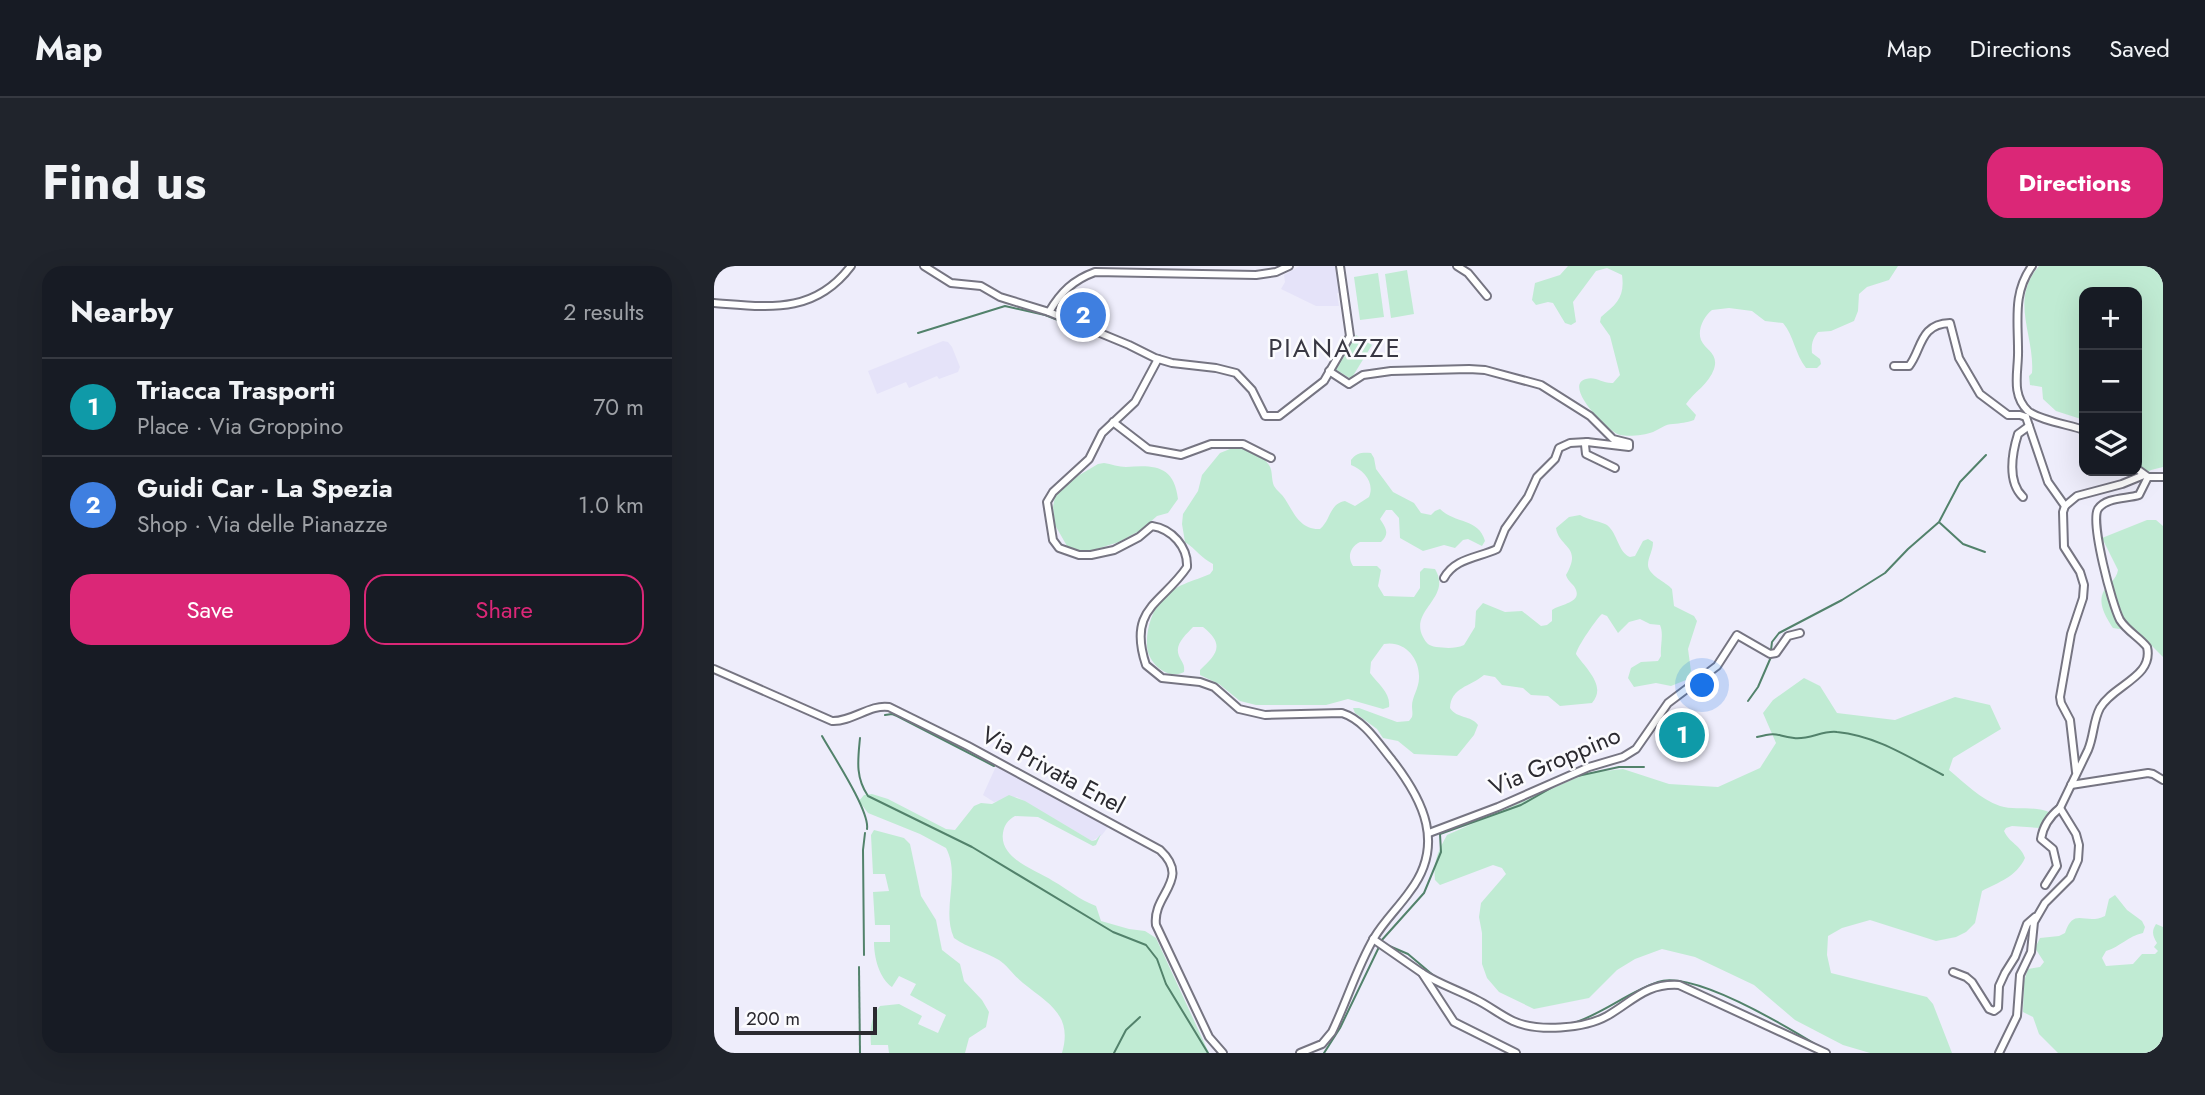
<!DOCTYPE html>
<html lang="en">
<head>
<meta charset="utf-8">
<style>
	:root { --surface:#171b24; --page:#20242c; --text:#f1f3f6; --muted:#9ea1a6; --line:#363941; --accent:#db2777 }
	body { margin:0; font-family:Jost,sans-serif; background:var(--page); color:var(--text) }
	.controls { position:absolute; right:21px; top:21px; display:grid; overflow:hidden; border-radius:14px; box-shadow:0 7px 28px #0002 }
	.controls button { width:63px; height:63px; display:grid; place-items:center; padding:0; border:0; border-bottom:2px solid var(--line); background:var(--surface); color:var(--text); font:35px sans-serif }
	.scale { position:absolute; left:21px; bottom:18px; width:142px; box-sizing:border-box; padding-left:7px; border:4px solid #2b2a30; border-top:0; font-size:19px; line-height:24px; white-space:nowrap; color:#2b2a30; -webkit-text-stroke:5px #fbfbfe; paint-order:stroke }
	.you { position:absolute; left:989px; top:420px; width:24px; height:24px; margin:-18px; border:5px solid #fff; border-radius:50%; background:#1a73e8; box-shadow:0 0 0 10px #1a73e833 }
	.badge { display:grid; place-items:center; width:46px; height:46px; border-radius:50%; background:var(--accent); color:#fff; font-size:23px; font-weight:700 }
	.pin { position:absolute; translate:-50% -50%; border:4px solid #fff; box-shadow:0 2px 7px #0006 }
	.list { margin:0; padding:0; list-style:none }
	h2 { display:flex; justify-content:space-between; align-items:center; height:91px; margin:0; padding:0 28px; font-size:30px }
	h2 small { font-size:23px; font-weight:400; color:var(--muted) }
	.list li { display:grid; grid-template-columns:46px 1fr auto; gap:21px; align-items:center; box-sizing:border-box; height:98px; padding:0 28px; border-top:2px solid var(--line) }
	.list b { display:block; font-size:26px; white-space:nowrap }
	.list p { margin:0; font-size:23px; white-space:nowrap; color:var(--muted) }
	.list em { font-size:23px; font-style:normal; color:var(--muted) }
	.actions { display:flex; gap:14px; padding:21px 28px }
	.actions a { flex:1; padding:16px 0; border:2px solid var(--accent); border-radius:21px; text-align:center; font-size:24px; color:var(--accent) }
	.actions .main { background:var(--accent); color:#fff }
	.icon { flex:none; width:38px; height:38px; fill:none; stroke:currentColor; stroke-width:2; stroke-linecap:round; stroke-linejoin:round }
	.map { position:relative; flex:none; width:1449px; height:787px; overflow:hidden; border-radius:21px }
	header { display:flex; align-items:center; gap:42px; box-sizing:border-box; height:98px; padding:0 35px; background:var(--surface); border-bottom:2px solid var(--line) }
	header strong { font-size:33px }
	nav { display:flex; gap:38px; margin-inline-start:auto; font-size:24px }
	.intro { display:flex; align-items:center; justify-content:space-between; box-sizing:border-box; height:168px; padding:0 42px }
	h1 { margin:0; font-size:49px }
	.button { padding:18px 32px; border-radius:21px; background:var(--accent); color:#fff; font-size:24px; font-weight:700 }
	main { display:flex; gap:42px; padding:0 42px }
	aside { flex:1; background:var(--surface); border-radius:21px; box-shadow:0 7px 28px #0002 }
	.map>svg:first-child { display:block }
	.built { fill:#e5e3f9 }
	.green { fill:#c0ebd3 }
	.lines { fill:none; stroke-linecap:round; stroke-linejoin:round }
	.stream { stroke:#52826b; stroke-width:2 }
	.minor-casing { stroke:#767582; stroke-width:10 }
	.minor { stroke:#fff; stroke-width:6 }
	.labels { text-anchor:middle; stroke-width:5; stroke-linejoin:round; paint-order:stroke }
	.street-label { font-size:24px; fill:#2b2a30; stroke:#fbfbfe }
	.neighbourhood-label { font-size:26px; letter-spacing:2px; fill:#393843; stroke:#fbfbfe }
</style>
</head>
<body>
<header>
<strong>Map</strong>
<nav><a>Map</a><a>Directions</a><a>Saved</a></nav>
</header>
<div class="intro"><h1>Find us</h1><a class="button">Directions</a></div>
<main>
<aside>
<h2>Nearby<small>2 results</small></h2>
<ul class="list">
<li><span class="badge" style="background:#0f9aa8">1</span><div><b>Triacca Trasporti</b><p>Place · Via Groppino</p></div><em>70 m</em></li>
<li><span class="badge" style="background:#3f7fe0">2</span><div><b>Guidi Car - La Spezia</b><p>Shop · Via delle Pianazze</p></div><em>1.0 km</em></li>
</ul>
<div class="actions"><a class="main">Save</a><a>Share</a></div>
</aside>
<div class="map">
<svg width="1449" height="787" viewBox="0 0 1449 787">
	<rect width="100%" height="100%" fill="#eeedfb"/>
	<g class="built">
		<polygon points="586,0 623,0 626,17 626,27 623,27 625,40 602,40 567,23 571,16 570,9"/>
		<polygon points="229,75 234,76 238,81 246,101 244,106 225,113 223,110 195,122 192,116 163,128 154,105"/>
		<polygon points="283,498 397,557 388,569 378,575 303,531 280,536 269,529"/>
	</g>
	<g class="green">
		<path d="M854,0H1184L1175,14L1153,21L1145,28L1144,45L1140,55L1117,65L1104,66C1099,72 1097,78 1098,87L1106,93L1107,98L1103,102H1092C1081,88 1080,70 1069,57L1051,55L1038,45L1015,42L998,44C990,50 983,64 987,74C992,85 1005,87 1000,103C995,118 980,126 972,138L982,149L980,154C972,157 967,157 959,158C951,158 946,163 939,166C931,169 915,171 906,169C894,166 848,119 872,113C882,110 889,118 899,117L906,109L896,70L886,56L887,51C903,38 911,31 908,9L893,2L882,5L859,36L862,56L857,59L851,57L839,37L834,36L822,39L818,34L821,17L846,9Z"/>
		<path d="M1325,0H1449V201L1437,204L1430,209L1423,203V26H1370V154L1342,145L1329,133L1328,121L1316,119L1315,110L1318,107C1321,69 1295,34 1325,0Z"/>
		<polygon points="693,4 700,48 677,52 671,8"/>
		<polygon points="664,7 670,51 646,54 640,11"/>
		<polygon points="642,69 658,79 637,113 621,103"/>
		<path d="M521,181C533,184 548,188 555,199C559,205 557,213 560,220C563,225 568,228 571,233C580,247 586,264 606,263C617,254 615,238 631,235L641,240L655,231C661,217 650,204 637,199V194C642,187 648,186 657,187L660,192L662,203L679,226L700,237L707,247L717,249L721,245L726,243C741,258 765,252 771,275L768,280L754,273L749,274L741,282L730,279L709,285L686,272L685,252L678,244H672L666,253C672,262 676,268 667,276H646C636,281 633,291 639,300H663L667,304L664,320L670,330L700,331L706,322V306L710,302L721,303C724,308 726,314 725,320C722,338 698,350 709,371C712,377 715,380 722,381C731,382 741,383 750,379L761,361L762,345L769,337L791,346L808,345L827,360L833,359L838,355V344C847,338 867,337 862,324C860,318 854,316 852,309C869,280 845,282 842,262L855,251L866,249C874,254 889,256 893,259C904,268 904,286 916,291L921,290L929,275L934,273L939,276C939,285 934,291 934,299C934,309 952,316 958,323L960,340L980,350L983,355L974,383L977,405L972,414L957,420L942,417L920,421L914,412L917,402L927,396L944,395L947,390C946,380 950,368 946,359L936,358L926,353L915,356L904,367L893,350L888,348C883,352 863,381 862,388C872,403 893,420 878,437L846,440L834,430L817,429L809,422L788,419L781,411L770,409C756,421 737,421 736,442C743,453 757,449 764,459L760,469L743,490L700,488L684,475L669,472L663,463L641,447L639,442H645L683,456L695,455L698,451C699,447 698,444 698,440C698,431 705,422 705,412C706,392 690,374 670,378L657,396L656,407C664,418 677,427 675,441L669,443L634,433L612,439H542L526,435L505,418L486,409V404C502,389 512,379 489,361H479C472,369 460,378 465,390C468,397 471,398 470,406C453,415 433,396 433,379C432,364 438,345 448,333C460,319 480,315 496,308L499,304V298C487,292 482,283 471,276L468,258L469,248L484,225L488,209L506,187Z"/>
		<path d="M390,197C397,198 405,201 412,201C440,199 460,199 464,233L454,247L443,250L427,264L405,276L376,285L363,284L353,280L341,259L339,241L341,230L362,211L384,198Z"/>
		<path d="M1433,254H1442L1449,260V391L1424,366L1399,362C1392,351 1382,336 1391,323C1396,316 1402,314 1404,304L1388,272Z"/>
		<path d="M1090,412L1106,420L1123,447L1181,454L1241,431L1276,439L1287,463L1239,492L1235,504C1251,517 1266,533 1286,540C1302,545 1321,539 1337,547L1326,562L1298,560L1292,562L1290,565C1296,578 1306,578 1311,592C1302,611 1285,616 1268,625L1261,657L1252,666L1242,671L1222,675L1156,654L1128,662L1114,670L1113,689L1117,707L1213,731L1219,738L1238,787H1156L1129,779L1081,754L1040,719L981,691L948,683L921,693L903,704L875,732L820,743L785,726L773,712L768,698V667L765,651L767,637L792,608L788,602L779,599L726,619L721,614C719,596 724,585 733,569L873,507L909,503L955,518L1004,521L1046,502L1062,477L1049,447L1059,434Z"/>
		<path d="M158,528L174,533L232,563L241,564L260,540L267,537L278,538L295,529L311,535L378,575L382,574L387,568L382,579L379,580L324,551L301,550C294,554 290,559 289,567C285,593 322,604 339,615C355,624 364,633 382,640L387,655L415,663L431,665L442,672L495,787H348C359,749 335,738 309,717C300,710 294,700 285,694C270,685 254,682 240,672C227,643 247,610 232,582L206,568L154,547L145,535L150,529Z"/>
		<path d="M160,564L190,572L196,578L207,630L222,654L228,684L246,698L250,715L268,734L275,746L272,761L255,772L251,787H175L174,779H157C156,763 156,753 166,740L185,738L208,750L204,758L224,767L232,749L196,729L202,718L185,710L178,721C165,712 160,691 160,676H176V659H161L159,626L175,625L171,608H159L157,569Z"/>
		<path d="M1401,629L1413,644L1428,655L1431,661L1429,667C1414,670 1406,681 1392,685L1388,692L1392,700L1419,698L1428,688H1441L1444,685L1440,681L1443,677C1439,670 1437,666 1442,658L1449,661V778L1442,787H1344L1325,768L1319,751L1309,746L1310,715L1314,703L1326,701L1330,696L1321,682L1326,672L1345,670L1351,667C1360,640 1371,660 1391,650L1395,633Z"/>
	</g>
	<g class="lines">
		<g class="stream">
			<polyline points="204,67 291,40 331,49 395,74"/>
			<polyline points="1226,257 1249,278 1271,286"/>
			<polyline points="1057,384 1058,376 1065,367 1128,334 1171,307 1194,283 1225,256 1246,216 1272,189"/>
			<polyline points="1034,435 1044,421 1057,391"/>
			<polyline points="171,449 178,448 183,450 280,500"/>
			<path d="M108,470C118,488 156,545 153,563"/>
			<path d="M1043,471C1066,465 1061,470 1080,472C1095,474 1109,464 1123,466C1163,470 1194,491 1229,509"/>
			<path d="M146,472C144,493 141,511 154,530L258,581L399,666L432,679L443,693L452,718L494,787"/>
			<polyline points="859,511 905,501 930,501"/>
			<polyline points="667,675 710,627 727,586 726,568 807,539 844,518"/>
			<polyline points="673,679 694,688 726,715"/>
			<polyline points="150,689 149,584 151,567"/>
			<polyline points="145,701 146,787"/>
			<polyline points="727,721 761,736 784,750"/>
			<path d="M857,758C889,748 914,726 944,716C979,704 1075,762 1106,781"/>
			<polyline points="400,787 412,764 426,751"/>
			<polyline points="610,787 626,762 665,681"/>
		</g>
		<g class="minor-casing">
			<g id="minor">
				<path d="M210,0L237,17L267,20L286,31L335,46C347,26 359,14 381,6L542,9L562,6L575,0"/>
				<polyline points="743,0 754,7 773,30"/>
				<path d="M1318,0C1299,26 1304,53 1304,83C1305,104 1296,128 1314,145C1325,154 1356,159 1370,164"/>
				<path d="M0,37C54,41 100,49 137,0"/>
				<polyline points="335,46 415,79 441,92 458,97 502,102 522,107 538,124 551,150 565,150 610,115 636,70 626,0"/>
				<path d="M444,93L421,136L388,167L375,193L339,226L333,236L339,274L345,282L365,289H377L400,284L425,271L438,260C458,263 474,281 473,301C448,338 413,342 432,399L448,412L486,416L500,421L525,443L551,449L628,447C650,454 664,477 678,494C710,535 731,579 696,625C685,641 670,655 660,672C643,701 633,735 618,766L608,778L586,787"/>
				<path d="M1180,100H1195C1208,84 1205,58 1236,57L1245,92L1266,128L1294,149H1306L1312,151"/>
				<polyline points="615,105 635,118 649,109 677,105 755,103 771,104 827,119 876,150 899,173 915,177 915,181 873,176 871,179 872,188 901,202"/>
				<polyline points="1312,151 1334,216 1351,240 1349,246 1350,281 1366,306 1370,319 1369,332 1357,368 1346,431 1347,437 1356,454 1362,506"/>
				<polyline points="399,156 434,183 467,189 497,178 529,178 557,192"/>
				<polyline points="1423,203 1434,211 1449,211"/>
				<path d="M1309,231C1293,216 1298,187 1304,168L1315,160"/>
				<polyline points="1351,240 1363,230 1408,218 1430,209"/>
				<path d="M730,312C741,292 764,292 783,283L791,263L814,231L823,211L841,193L845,182L856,177L873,176"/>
				<path d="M0,403L118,455C138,456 156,438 175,441L254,480L446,584C478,614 438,628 442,659L495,771L509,787"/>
				<polyline points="1357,519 1434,507 1439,508 1449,514"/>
				<polyline points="715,567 784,541 875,501 909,491 922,483 954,437 1003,400 1023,369 1056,388 1062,387 1074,370 1086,367"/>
				<path d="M1331,619L1343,600L1339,583L1327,573C1329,560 1336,550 1346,542L1374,484C1380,470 1379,455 1386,442C1399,419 1440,411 1433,381C1425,371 1413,365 1406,354C1398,339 1376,256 1384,243C1392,231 1413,233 1425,229L1434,211"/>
				<polyline points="659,673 708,707 740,756 802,787"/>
				<polyline points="1239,706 1252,711 1258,716 1275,743 1280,745 1284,742 1285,720 1291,707 1301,691 1313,658 1321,651"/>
				<path d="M708,707C725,718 744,724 761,733C774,739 786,749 799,755C823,766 870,763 893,750C919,735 932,717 965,719L1112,787"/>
				<polyline points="1285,787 1303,750 1306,709 1317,686 1320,656 1331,637 1356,612 1364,594 1365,579 1362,568 1346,542"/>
			</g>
		</g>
		<use href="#minor" class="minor"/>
	</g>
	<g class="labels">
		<g class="street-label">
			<text transform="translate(841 495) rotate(-23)" y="8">Via Groppino</text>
			<text transform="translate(339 504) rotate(28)" y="8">Via Privata Enel</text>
		</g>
		<g class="neighbourhood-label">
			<text x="621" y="91">PIANAZZE</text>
		</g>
	</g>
</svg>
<div class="controls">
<button>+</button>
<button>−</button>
<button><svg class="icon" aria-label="layers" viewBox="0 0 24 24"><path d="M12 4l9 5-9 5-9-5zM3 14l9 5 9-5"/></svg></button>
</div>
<div class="scale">200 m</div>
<div class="you"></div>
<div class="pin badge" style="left:968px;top:469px;background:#0f9aa8">1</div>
<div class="pin badge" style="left:369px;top:49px;background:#3f7fe0">2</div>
</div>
</main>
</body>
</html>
